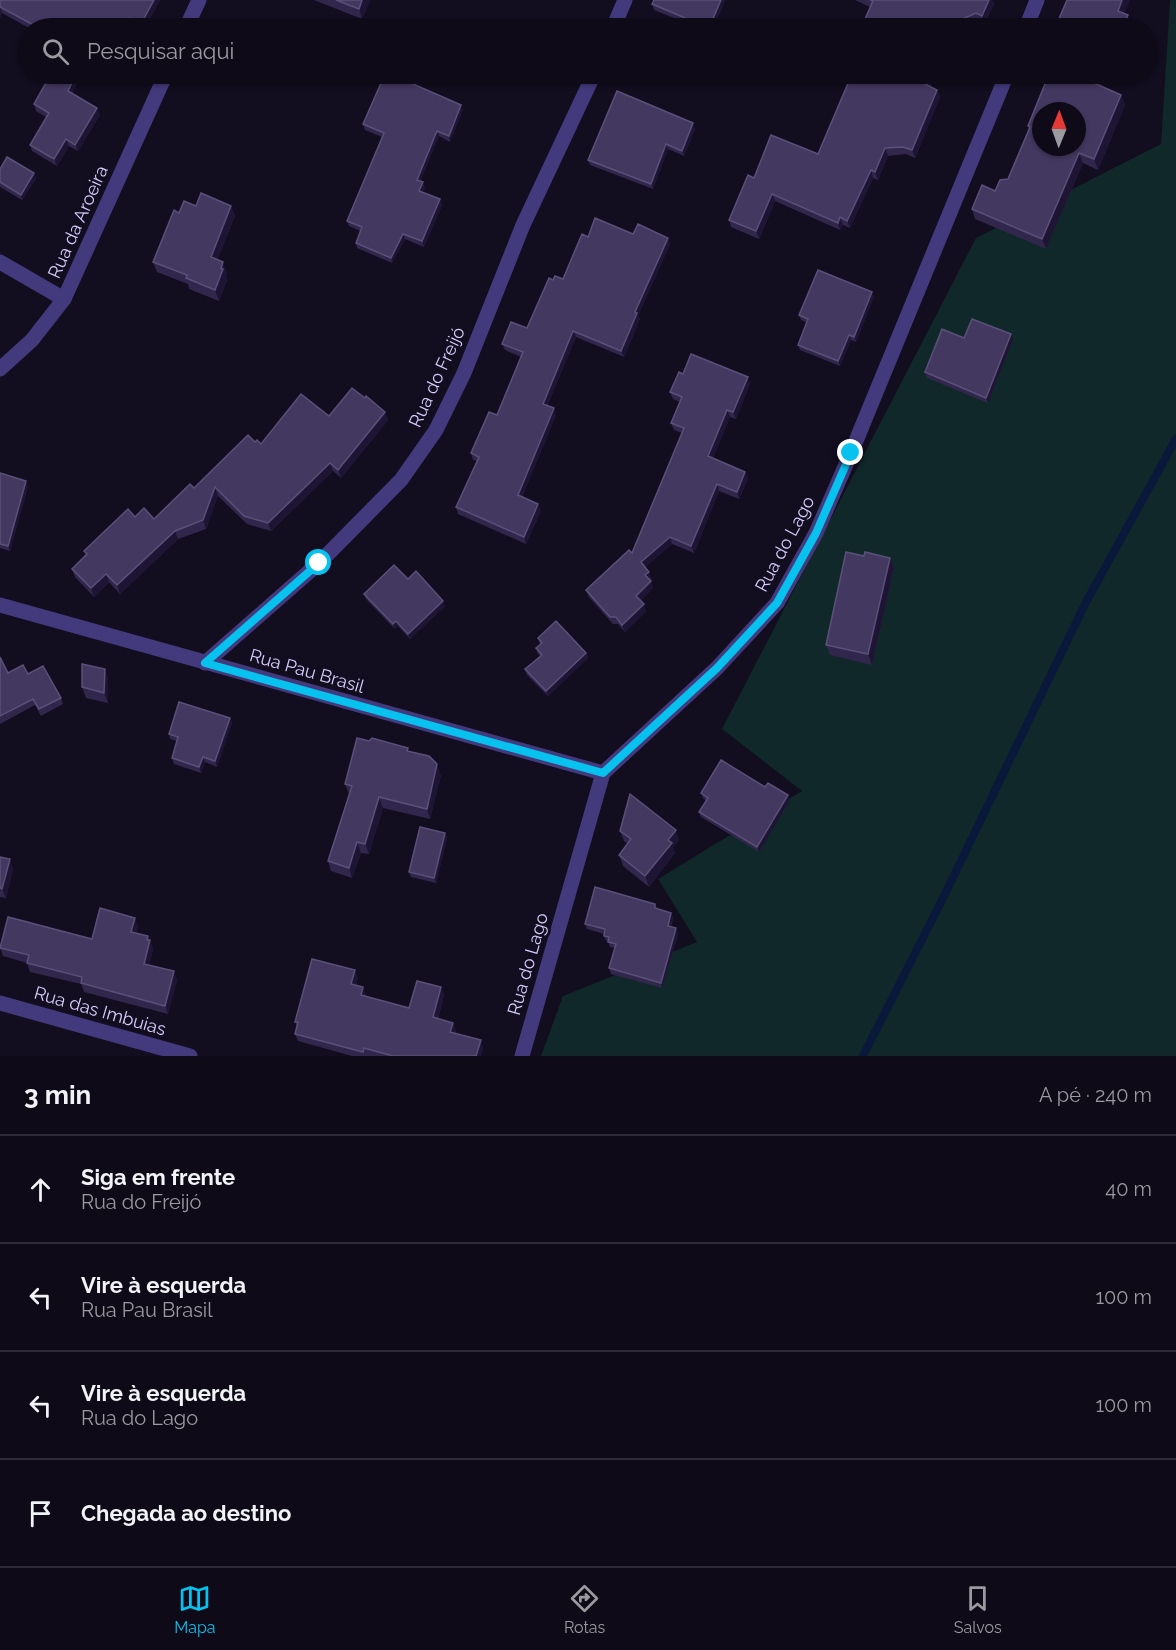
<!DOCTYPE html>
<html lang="pt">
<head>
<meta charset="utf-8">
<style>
	:root { --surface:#0e0a17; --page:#1c1824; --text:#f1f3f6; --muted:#9b9aa1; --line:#2e2b36; --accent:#07c2ef }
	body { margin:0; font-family:Raleway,sans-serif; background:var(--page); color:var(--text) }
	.compass { position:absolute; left:1032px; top:102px; width:54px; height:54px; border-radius:50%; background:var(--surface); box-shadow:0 2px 4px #0004; rotate:1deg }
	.stop { position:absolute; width:18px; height:18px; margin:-14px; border:4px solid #07c2ef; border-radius:50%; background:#fff }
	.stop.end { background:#07c2ef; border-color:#fff; box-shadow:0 2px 6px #0008 }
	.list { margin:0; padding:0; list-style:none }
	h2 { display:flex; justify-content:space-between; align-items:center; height:78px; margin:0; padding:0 24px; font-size:26px }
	h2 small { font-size:20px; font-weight:400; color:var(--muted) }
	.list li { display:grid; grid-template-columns:39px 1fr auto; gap:18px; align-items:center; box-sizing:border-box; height:108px; padding:0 24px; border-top:2px solid var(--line) }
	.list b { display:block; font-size:22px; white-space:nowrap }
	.list p { margin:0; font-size:20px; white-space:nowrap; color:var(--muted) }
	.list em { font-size:20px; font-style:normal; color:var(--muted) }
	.icon { flex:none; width:33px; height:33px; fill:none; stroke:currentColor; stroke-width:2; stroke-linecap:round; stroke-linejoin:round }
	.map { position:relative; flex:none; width:1176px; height:1056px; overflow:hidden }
	.search { position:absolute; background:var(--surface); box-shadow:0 2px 4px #0004; left:18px; right:18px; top:18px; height:66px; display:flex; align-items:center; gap:15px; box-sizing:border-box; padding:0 21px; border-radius:33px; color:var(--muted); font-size:22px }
	.sheet { height:510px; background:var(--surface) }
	nav { display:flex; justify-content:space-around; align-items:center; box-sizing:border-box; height:84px; border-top:2px solid var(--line); background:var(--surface); font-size:16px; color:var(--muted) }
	nav a { display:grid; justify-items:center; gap:3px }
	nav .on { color:var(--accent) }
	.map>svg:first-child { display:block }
	.green { fill:#102829 }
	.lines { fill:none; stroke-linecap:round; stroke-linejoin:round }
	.stream { stroke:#0a183b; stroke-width:8 }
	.minor { stroke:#433a7d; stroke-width:15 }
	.wall { fill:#31274d }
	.shaded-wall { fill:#1d1533 }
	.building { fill:#433860; stroke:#5a5079; stroke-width:1.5; fill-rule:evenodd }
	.route { stroke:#07c2ef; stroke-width:8 }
	.labels { text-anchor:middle; stroke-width:6; stroke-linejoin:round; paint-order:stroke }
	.street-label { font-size:18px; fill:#d7cdfd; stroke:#120d1f }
</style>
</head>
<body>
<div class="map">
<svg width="1176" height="1056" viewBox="0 0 1176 1056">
	<rect width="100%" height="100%" fill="#120d1f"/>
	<polygon class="green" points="1170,0 1176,0 1176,1056 541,1056 563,996 697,942 658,879 802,791 722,729 976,238 1161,144"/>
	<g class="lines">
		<polyline class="stream" points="863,1056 945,894 1085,604 1176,439"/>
		<g class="minor">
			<polyline points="186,28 199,0"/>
			<polyline points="613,28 625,0"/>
			<polyline points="1026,28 1037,0"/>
			<polyline points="0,262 64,299"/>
			<polyline points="0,369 32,340 64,299 166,74"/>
			<polyline points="0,605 603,773"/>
			<polyline points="205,663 319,563 401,480 436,430 464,373 523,225 594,74"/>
			<polyline points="0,1003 190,1056"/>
			<polyline points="522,1056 603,773 717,668 777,603 816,533 851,453 1007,74"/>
		</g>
	</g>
	<g class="wall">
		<polygon points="0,0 160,0 145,28 139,28 133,25 131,28 29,28 2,13 0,18"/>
		<polygon points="314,0 370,0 362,19"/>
		<polygon points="725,0 713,28 699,28 654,10 652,4"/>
		<polygon points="855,0 992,0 994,4 985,23 979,21 961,28 861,28 870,7"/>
		<polygon points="51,74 82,74 72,93 100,115 78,151 69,146 57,166 32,151 30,145 46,117 36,111 34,104"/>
		<polygon points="845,74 935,74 930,87 937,90 940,97 915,158 906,154 888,156 878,180 873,178 850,228 843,225 840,230 775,201 759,239 731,227 729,220 754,178 818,154 850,78 847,77"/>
		<polygon points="1049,74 1106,74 1101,86 1121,95 1125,105 1098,170 1083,163 1046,249 975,219 972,209 995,191 1008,179 1029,130 1028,126"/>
		<polygon points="407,79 408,81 463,110 450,142 439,136 420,181 425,187 423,192 440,199 442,205 424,247 405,239 392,263 357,248 356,243 360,231 349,226 347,221 382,137 365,130 363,124"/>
		<polygon points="695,129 684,156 668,149 653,189 590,165 588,160"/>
		<polygon points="0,169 34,173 36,179 22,200 0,187"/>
		<polygon points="231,206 235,216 217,260 227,272 226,276 227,280 219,301 189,289 188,284 157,272 153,262 179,213"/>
		<polygon points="633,234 670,244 638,316 640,319 624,357 576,337 547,406 556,415 522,497 541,511 526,544 458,514 456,507 477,461 473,460 471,453 497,415 521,357 505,350 502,344 527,328 553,280 563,279 588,237"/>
		<polygon points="874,297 856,342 851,340 840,366 800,350 798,345 807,323 801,320 799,315"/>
		<polygon points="964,338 1013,340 988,403 927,378 925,372"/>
		<polygon points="683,374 750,384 736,419 730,417 713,458 745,472 748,479 739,499 719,491 694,553 672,544 645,567 652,579 650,580 653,588 640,601 646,611 625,632 618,624 613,624 589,597 586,590 632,553 682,433 674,430 671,423 680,402 673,399 670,392"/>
		<polygon points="365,398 385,412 388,420 341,478 333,471 271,531 247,524 218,496 206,529 178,539 120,594 109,582 94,597 75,577 72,569 86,555 84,551 135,517 154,519 255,442 261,444 329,416"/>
		<polygon points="0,473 28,486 10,551 0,548"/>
		<polygon points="864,556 890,558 894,568 872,665 830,655 826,645"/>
		<polygon points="408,579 445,606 410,639 398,626 395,629 366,599 364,594"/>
		<polygon points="538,638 586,653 588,658 548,696 527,675 525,669 540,656 538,654 536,648 540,644"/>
		<polygon points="0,657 8,673 28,674 61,698 63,704 41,716 35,705 0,724"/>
		<polygon points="105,669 108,680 108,703 86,698 82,687"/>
		<polygon points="230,718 232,723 217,767 205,762 201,773 174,764 172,758 177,741 170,739 169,734"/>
		<polygon points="409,751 441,775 430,819 383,808 369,854 361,853 352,878 331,871 328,861 349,794 345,784"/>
		<polygon points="765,787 790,800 759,852 701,817 699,812 706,801 703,798 701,793"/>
		<polygon points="620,831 679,840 673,847 675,853 649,887 623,866 619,855 628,844 624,841"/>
		<polygon points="445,833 447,838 436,883 411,877 409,872"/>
		<polygon points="0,857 13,869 6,898 0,897"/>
		<polygon points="657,909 671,913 673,918 671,927 676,928 678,934 662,988 611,974 609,968 615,948 610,947 608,941 606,941 604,936 604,934 587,929 585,924"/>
		<polygon points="138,926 136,934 148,936 153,949 149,965 177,980 168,1014 84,992 81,984 30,972 27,963 3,956 0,948 92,939"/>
		<polygon points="358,978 356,985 366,995 365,996 409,1008 441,987 444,995 438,1019 456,1030 455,1033 483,1048 481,1056 352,1056 298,1041 295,1034 297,1026 295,1022"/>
	</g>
	<g class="shaded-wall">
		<polygon points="154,0 160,0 145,28 143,28 141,24"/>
		<polygon points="362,0 370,0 362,19 359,9"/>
		<polygon points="721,0 725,0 713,28 709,28"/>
		<polygon points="989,0 992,0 994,4 985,23 982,16"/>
		<polygon points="1122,0 1130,0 1121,21 1118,11"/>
		<polygon points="0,7 2,13 0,18"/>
		<polygon points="1128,15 1131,25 1130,28 1122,28"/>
		<polygon points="130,18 133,25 131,28 125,28"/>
		<polygon points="76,74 82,74 70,97 68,91"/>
		<polygon points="929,74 935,74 927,92 925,84"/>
		<polygon points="1098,74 1106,74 1097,93 1094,83"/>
		<polygon points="937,90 940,97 915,158 912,150"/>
		<polygon points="1121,95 1125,105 1098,170 1094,159"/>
		<polygon points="461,105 463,110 450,142 449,136"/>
		<polygon points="97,108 100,115 78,151 75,145"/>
		<polygon points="693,123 695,129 684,156 682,151"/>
		<polygon points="437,131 439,136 418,185 417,180"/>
		<polygon points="66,139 69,146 57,166 54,159"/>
		<polygon points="666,144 668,149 653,189 651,184"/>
		<polygon points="885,148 888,156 878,180 875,172"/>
		<polygon points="1079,153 1083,163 1046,249 1042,239"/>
		<polygon points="871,170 873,178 850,228 847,221"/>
		<polygon points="34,173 36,179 22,200 21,195"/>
		<polygon points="423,182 425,187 421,196 419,191"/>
		<polygon points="772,194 775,201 759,239 756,231"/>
		<polygon points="440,199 442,205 424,247 422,241"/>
		<polygon points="231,206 235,216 214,267 211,257"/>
		<polygon points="840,217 843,225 840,230 838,223"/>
		<polygon points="403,234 405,239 392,263 391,258"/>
		<polygon points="668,238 670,244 638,316 640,319 624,357 621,351 635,312"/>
		<polygon points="223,262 227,272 226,275 227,280 219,301 215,290"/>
		<polygon points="872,292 874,297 856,342 854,337"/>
		<polygon points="573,331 576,337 545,410 543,404"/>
		<polygon points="1011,334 1013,340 988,403 986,398"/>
		<polygon points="849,335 851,340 840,366 838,361"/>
		<polygon points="748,377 750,384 736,419 733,412"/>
		<polygon points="554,408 556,415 520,502 518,495"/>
		<polygon points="727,410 730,417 711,463 708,456"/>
		<polygon points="385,412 388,420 341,478 338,470"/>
		<polygon points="330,463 333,471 271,531 268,523"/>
		<polygon points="745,472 748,479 739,499 737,492"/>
		<polygon points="26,481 28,486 10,551 8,546"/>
		<polygon points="717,484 719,491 694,553 691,546"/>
		<polygon points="215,487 218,496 206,529 203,520"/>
		<polygon points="538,504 541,511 526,544 524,537"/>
		<polygon points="175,531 178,539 120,594 117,585"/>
		<polygon points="670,537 672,544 643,569 641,562"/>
		<polygon points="890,558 894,568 872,665 868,654"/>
		<polygon points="649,572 652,579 648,582 645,575"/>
		<polygon points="106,574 109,582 94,597 91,588"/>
		<polygon points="651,581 653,588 638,603 636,596"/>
		<polygon points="443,601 445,606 410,639 408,634"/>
		<polygon points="644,604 646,611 625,632 622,625"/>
		<polygon points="396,621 398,626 395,629 393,624"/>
		<polygon points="586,653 588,658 548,696 546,691"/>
		<polygon points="105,669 108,680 108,703 104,693"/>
		<polygon points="230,718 232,723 217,767 215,761"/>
		<polygon points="203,757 205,762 201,773 199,767"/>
		<polygon points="437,764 441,775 430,819 427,809"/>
		<polygon points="788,795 790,800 759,852 757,847"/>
		<polygon points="379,797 383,808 369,854 365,844"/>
		<polygon points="676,830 679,840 673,847 675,853 649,887 645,876 668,840"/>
		<polygon points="445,833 447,838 436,883 434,878"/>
		<polygon points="357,842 361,853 352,878 349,868"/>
		<polygon points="10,859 13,869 6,898 2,889"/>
		<polygon points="671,913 673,918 669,931 668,926"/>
		<polygon points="135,918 138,926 134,941 131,932"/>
		<polygon points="676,928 678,934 662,988 661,983"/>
		<polygon points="148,936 153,949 148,973 144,964"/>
		<polygon points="355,970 358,978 354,992 351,984"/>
		<polygon points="174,971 177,980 168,1014 165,1006"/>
		<polygon points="363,987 366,995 364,1003 361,995"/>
		<polygon points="441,987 444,995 436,1025 433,1017"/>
		<polygon points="453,1023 456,1030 453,1039 450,1032"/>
		<polygon points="481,1040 483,1048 481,1056 476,1056"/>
	</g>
	<g class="building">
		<polygon points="0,0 154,0 141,24 130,18 125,28 39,28 0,7"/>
		<polygon points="336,0 362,0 359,9"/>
		<polygon points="654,0 721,0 709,28 652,4"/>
		<polygon points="870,0 989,0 982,16 976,13 951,24 938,28 861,28 873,1"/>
		<polygon points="1067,0 1122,0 1118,11 1128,15 1122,28 1055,28"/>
		<polygon points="51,74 76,74 68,91 97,108 75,145 66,139 54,159 30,145 49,113 34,104"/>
		<polygon points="385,74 394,74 407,79 406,81 461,105 449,136 437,131 417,180 423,182 419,191 440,199 422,241 403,234 391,258 356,243 362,227 347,221 384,133 363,124"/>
		<polygon points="852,74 929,74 925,84 937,90 912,150 903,147 885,148 875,172 871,170 847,221 840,217 838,223 772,194 756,231 729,220 748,175 754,178 771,135 818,154"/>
		<path d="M1049,74H1098L1094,83L1121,95L1094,159L1079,153L1042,239L972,209L982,185L995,191L1000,180L1008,179L1030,127L1028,126ZM1041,111H1077V147H1041Z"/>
		<polygon points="617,91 693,123 682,151 666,144 651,184 588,160"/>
		<polygon points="7,157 34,173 21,195 0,182 0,169"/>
		<polygon points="201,193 231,206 211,257 223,262 221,268 223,269 215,290 186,278 187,275 153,262 174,210 179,213 184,201 196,206"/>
		<polygon points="595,218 633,234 638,224 668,238 635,312 637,313 621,351 573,331 543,404 554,408 518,495 538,504 524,537 456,507 479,457 471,453 489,412 497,415 523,352 502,344 511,322 527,328 549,278 553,280 555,276 563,279 582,234 588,237"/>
		<polygon points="818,270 872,292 854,337 849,335 838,361 798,345 808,319 799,315"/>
		<polygon points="972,319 1011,334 986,398 925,372 942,329 964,338"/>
		<polygon points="691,354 748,377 733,412 727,410 708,456 745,472 737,492 717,484 691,546 670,537 641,562 649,572 645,575 651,581 636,596 644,604 622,625 616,617 610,617 586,590 629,550 632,553 684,428 671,423 682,397 670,392 679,372 683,374"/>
		<polygon points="352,388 365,398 366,396 385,412 338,470 330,463 268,523 244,516 215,487 203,520 175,531 117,585 106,574 91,588 72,569 87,554 84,551 128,509 135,517 144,508 154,519 190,484 194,488 248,435 255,442 257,440 261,444 301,394 329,416"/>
		<polygon points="0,473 26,481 8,546 0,544"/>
		<polygon points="846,552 864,556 865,552 890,558 868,654 826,645"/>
		<polygon points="394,565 408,579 416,571 443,601 408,634 396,621 393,624 364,594"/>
		<polygon points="556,621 586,653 546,691 525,669 542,655 536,648 542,643 538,638"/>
		<polygon points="0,657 8,673 23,665 28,674 43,666 61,698 39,709 33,699 0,716"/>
		<polygon points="82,664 105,669 104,693 82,687"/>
		<polygon points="179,702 230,718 215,761 203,757 199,767 172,758 178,737 169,734"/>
		<polygon points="357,738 369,741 372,738 408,748 407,751 429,756 437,764 427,809 379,797 365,844 357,842 349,868 328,861 352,786 345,784"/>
		<polygon points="721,760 765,787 768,783 788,795 757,847 699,812 708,798 701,793"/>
		<polygon points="630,794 676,830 668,840 672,843 645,876 619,855 631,839 620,831"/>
		<polygon points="420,827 445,833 434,878 409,872"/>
		<polygon points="0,857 10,859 2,889 0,888"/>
		<polygon points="595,887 655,904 655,908 671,913 668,926 676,928 661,983 609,968 616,944 608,942 609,937 604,936 605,929 585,924"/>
		<polygon points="100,908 135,918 131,932 148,936 147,940 150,940 144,964 174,971 165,1006 81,983 82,977 27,963 29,955 0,948 8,917 92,939"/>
		<polygon points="312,959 355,970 351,984 363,987 361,995 409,1008 417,981 441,987 433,1017 453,1023 450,1032 481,1040 476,1056 393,1056 364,1048 363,1052 295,1034 298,1022 295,1022"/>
	</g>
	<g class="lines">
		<polyline class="route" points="319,563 205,663 603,773 717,668 777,603 816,533 851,453"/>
	</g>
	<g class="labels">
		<g class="street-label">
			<text transform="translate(78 222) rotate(-66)" y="6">Rua da Aroeira</text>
			<text transform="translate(437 377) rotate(-65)" y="6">Rua do Freijó</text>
			<text transform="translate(785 544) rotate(-62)" y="6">Rua do Lago</text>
			<text transform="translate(307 671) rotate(16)" y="6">Rua Pau Brasil</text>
			<text transform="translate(528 964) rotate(-74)" y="6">Rua do Lago</text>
			<text transform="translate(100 1011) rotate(16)" y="6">Rua das Imbuias</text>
		</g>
	</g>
</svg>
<svg class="compass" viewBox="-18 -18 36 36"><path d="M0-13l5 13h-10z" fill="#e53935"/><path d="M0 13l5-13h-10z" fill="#9b9aa1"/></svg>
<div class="stop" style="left:319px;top:563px"></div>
<div class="stop end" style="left:851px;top:453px"></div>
<div class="search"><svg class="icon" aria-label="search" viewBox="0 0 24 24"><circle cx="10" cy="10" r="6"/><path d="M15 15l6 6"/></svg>Pesquisar aqui</div>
</div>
<section class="sheet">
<h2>3 min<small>A pé · 240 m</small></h2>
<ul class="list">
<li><svg class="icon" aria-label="ahead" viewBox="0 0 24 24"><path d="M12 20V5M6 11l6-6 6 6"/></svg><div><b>Siga em frente</b><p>Rua do Freijó</p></div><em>40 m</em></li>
<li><svg class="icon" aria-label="left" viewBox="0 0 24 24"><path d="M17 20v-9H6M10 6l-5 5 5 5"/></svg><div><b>Vire à esquerda</b><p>Rua Pau Brasil</p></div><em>100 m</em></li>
<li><svg class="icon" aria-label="left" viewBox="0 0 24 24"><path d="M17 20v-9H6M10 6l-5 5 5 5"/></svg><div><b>Vire à esquerda</b><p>Rua do Lago</p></div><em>100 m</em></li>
<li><svg class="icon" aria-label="arrive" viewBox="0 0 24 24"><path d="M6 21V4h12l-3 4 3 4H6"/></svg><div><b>Chegada ao destino</b></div></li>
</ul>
</section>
<nav>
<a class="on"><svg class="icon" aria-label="map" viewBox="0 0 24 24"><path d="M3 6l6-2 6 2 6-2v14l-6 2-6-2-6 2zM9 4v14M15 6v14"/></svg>Mapa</a>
<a><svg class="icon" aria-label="directions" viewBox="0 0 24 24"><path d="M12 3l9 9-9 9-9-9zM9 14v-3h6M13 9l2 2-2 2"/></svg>Rotas</a>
<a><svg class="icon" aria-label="saved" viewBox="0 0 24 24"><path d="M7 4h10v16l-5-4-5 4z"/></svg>Salvos</a>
</nav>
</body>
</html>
